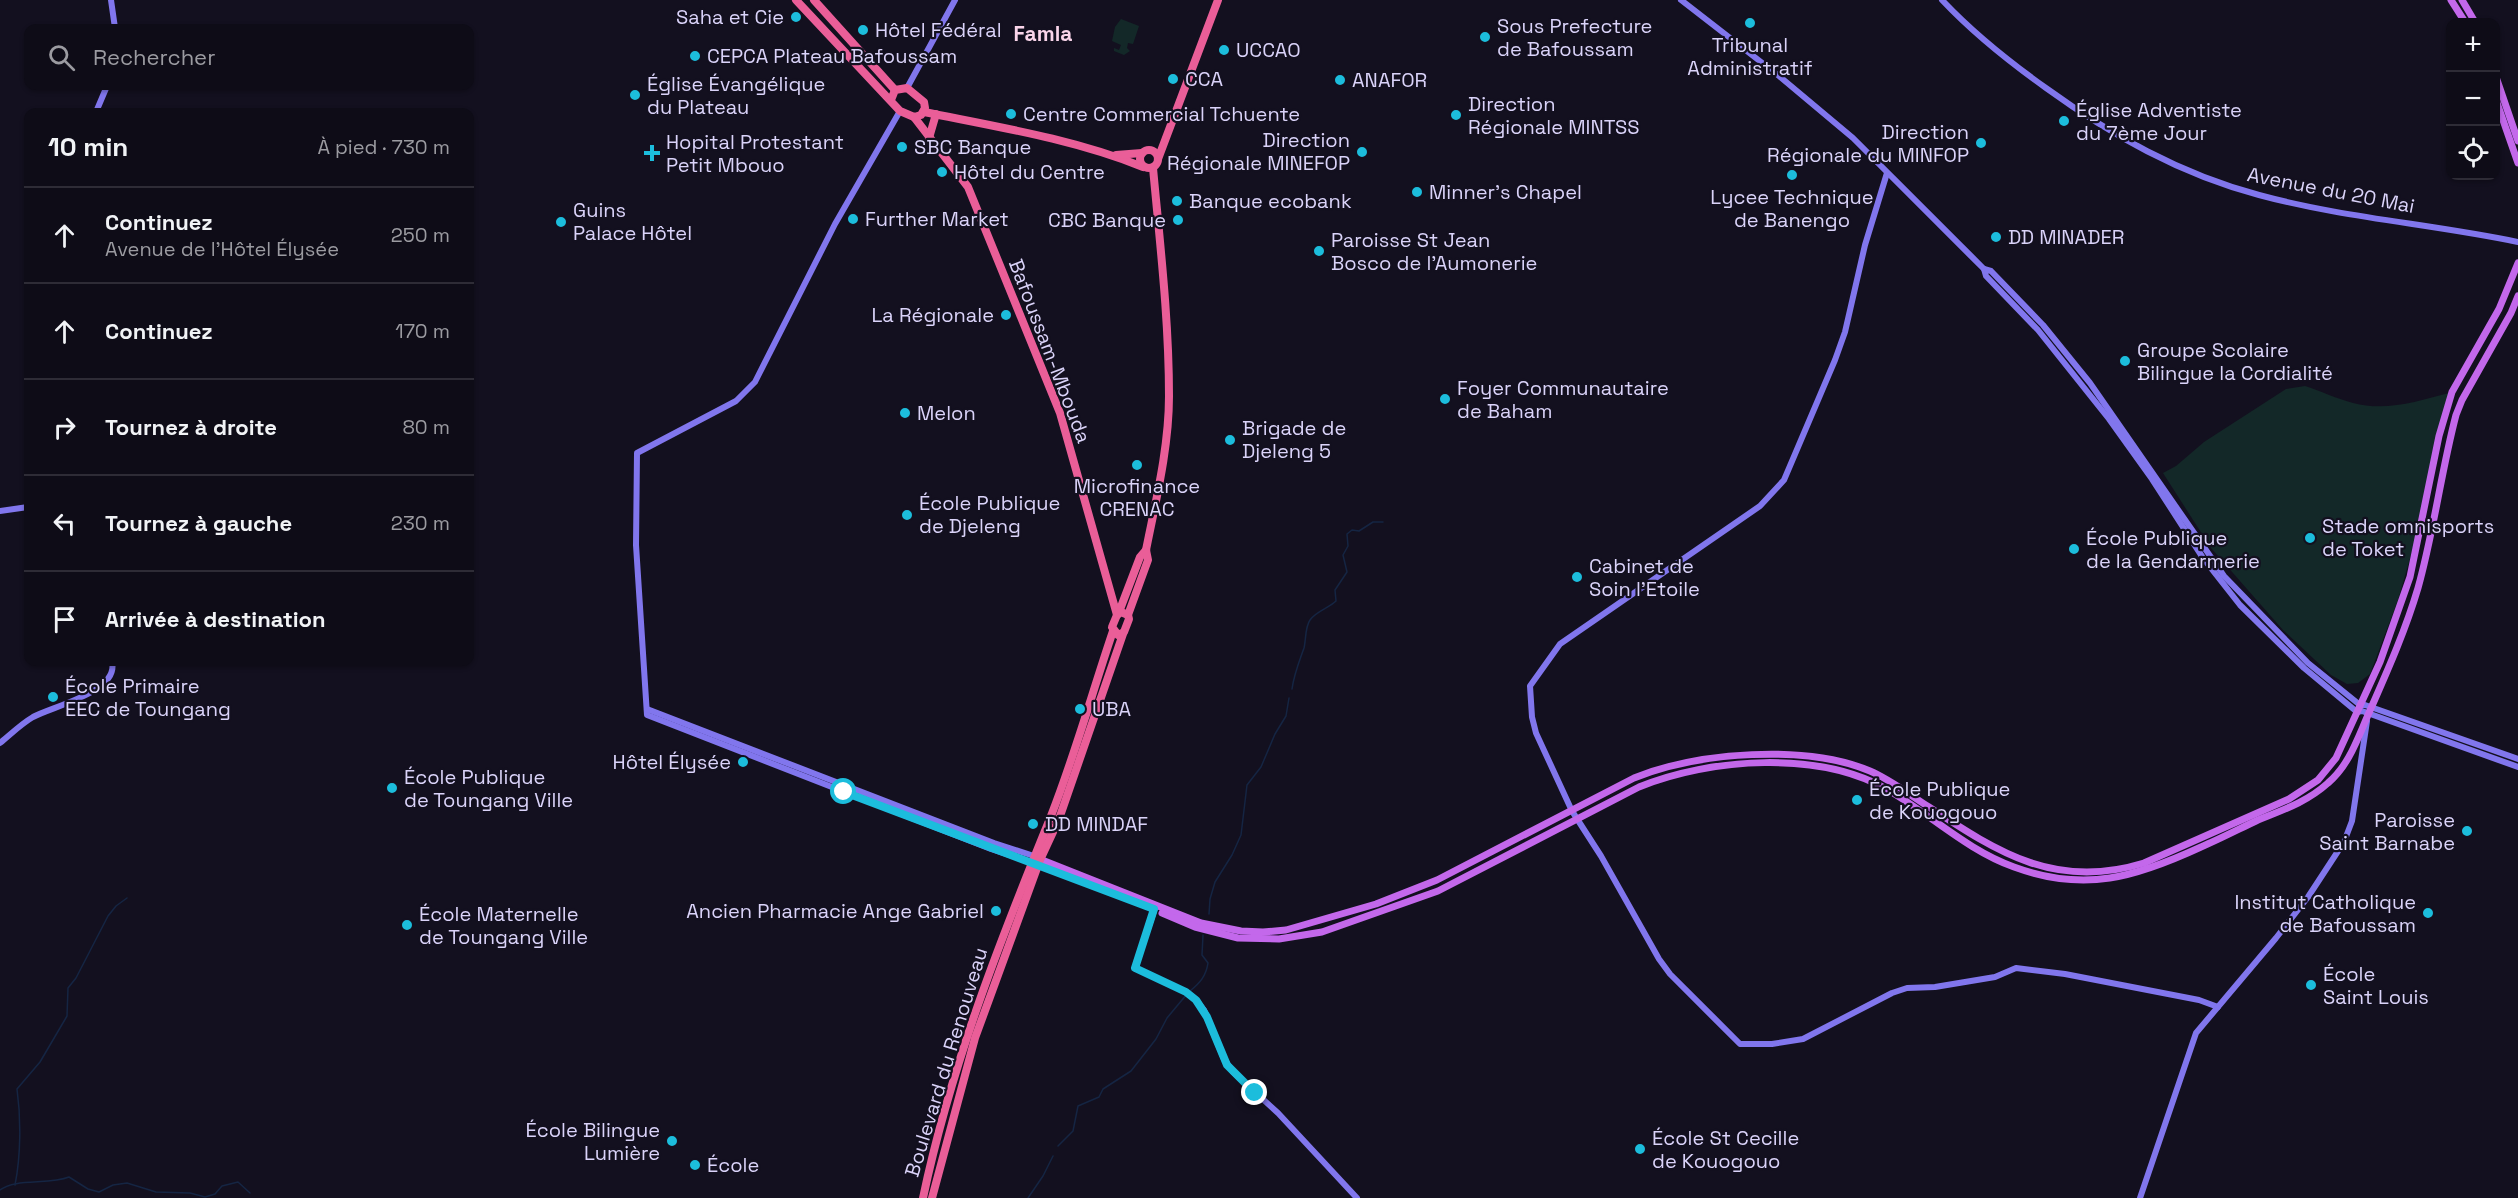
<!DOCTYPE html>
<html lang="fr">
<head>
<meta charset="utf-8">
<style>
	:root { --surface:#0e0c17; --page:#1c1a24; --text:#f1f3f6; --muted:#9b9ba1; --line:#2e2c36 }
	body { margin:0; font-family:"Space Grotesk",sans-serif; background:var(--page); color:var(--text) }
	.controls { position:absolute; right:18px; top:18px; display:grid; overflow:hidden; border-radius:12px; box-shadow:0 2px 4px #0004 }
	.controls button { width:54px; height:54px; display:grid; place-items:center; padding:0; border:0; border-bottom:2px solid var(--line); background:var(--surface); color:var(--text); font:30px sans-serif }
	.stop { position:absolute; width:18px; height:18px; margin:-14px; border:4px solid #1cbddc; border-radius:50%; background:#fff }
	.stop.end { background:#1cbddc; border-color:#fff; box-shadow:0 2px 6px #0008 }
	.list { margin:0; padding:0; list-style:none }
	h2 { display:flex; justify-content:space-between; align-items:center; height:78px; margin:0; padding:0 24px; font-size:26px }
	h2 small { font-size:20px; font-weight:400; color:var(--muted) }
	.list li { display:grid; grid-template-columns:39px 1fr auto; gap:18px; align-items:center; box-sizing:border-box; height:96px; padding:0 24px; border-top:2px solid var(--line) }
	.list b { display:block; font-size:22px; white-space:nowrap }
	.list p { margin:0; font-size:20px; white-space:nowrap; color:var(--muted) }
	.list em { font-size:20px; font-style:normal; color:var(--muted) }
	.icon { flex:none; width:33px; height:33px; fill:none; stroke:currentColor; stroke-width:2; stroke-linecap:round; stroke-linejoin:round }
	.map { position:relative; flex:none; width:2518px; height:1198px; overflow:hidden }
	.search { position:absolute; background:var(--surface); box-shadow:0 2px 4px #0004; left:24px; top:24px; width:450px; height:66px; display:flex; align-items:center; gap:15px; box-sizing:border-box; padding:0 21px; border-radius:12px; color:var(--muted); font-size:22px }
	.panel { position:absolute; background:var(--surface); box-shadow:0 2px 4px #0004; left:24px; top:108px; width:450px; height:558px; border-radius:12px }
	.map>svg:first-child { display:block }
	.green { fill:#132828 }
	.lines { fill:none; stroke-linecap:round; stroke-linejoin:round }
	.stream { stroke:#152543; stroke-width:1.5 }
	.secondary { stroke:#8176ed; stroke-width:6 }
	.primary { stroke:#c368eb; stroke-width:7 }
	.highway { stroke:#ea5e98; stroke-width:8 }
	.route { stroke:#1cbddc; stroke-width:8 }
	.poi-dot { fill:#1cbddc; stroke:#13101f; stroke-width:2 }
	.labels { text-anchor:middle; stroke-width:4.5; stroke-linejoin:round; paint-order:stroke }
	.poi-label { font-size:20px; fill:#dad3f9; stroke:#13101f; text-anchor:start }
	.street-label { font-size:20px; fill:#dad3f9; stroke:#13101f }
	.neighbourhood-label { font-size:21px; font-weight:bold; fill:#fad5ea; stroke:#13101f }
</style>
</head>
<body>
<div class="map">
<svg width="2518" height="1198" viewBox="0 0 2518 1198">
	<rect width="100%" height="100%" fill="#13101f"/>
	<g class="green">
		<polygon points="1121,19 1139,26 1133,44 1128,43 1127,48 1130,51 1124,55 1114,51 1114,48 1119,50 1121,45 1112,41 1115,27"/>
		<path d="M2305,386C2321,391 2337,399 2353,403C2386,412 2418,401 2449,393L2419,527L2398,600L2370,674L2358,683L2347,684L2331,675L2283,630L2211,548L2163,473L2176,466L2204,442L2286,389Z"/>
	</g>
	<g class="lines">
		<g class="stream">
			<path d="M1292,689C1294,674 1299,662 1304,648C1306,640 1305,627 1310,620C1316,611 1329,608 1336,601L1335,590L1347,572L1343,555L1348,546L1347,534L1352,530L1359,531L1373,522H1383"/>
			<polyline points="1209,914 1210,899 1215,882 1232,855 1241,835 1247,785 1261,767 1275,734 1286,716 1289,698"/>
			<path d="M1190,991C1200,983 1206,976 1208,963L1202,955L1203,935"/>
			<polyline points="1058,1146 1073,1131 1078,1106 1099,1097 1103,1089 1131,1071 1156,1039 1167,1018 1187,994"/>
			<path d="M15,1185C21,1155 21,1118 17,1089L40,1062L67,1016L68,988L76,978L108,916L116,906L127,898"/>
			<path d="M0,1190C15,1178 49,1185 69,1177L88,1189L99,1192L113,1185L127,1183L156,1192L190,1193L205,1197L215,1194L222,1186L238,1182L250,1193"/>
			<polyline points="1028,1198 1043,1176 1053,1156"/>
		</g>
		<g class="secondary">
			<polyline points="111,0 115,28"/>
			<polyline points="1681,0 1779,76 1853,138 1984,269 1991,271 2043,325 2090,383 2224,576 2308,663 2360,705 2365,705 2518,759"/>
			<path d="M1942,0C1974,34 2008,61 2046,88C2111,135 2180,174 2259,195C2344,218 2432,224 2518,242"/>
			<polyline points="907,88 955,0"/>
			<polyline points="900,111 835,224 755,382 736,401 637,453 636,545 647,715 991,849 1031,862"/>
			<polyline points="96,112 107,86"/>
			<polyline points="1887,173 1865,245 1845,332 1835,360 1784,480 1760,506 1560,644 1530,686 1532,717 1536,733 1572,811 1601,856 1659,959 1670,974 1740,1044 1772,1044 1803,1039 1892,993 1907,988 1935,987 1995,977 2016,968 2065,974 2199,1000 2218,1007"/>
			<polyline points="1984,269 1986,276 2038,330 2109,419 2152,479 2203,558 2240,605 2304,668 2357,712 2362,711 2518,767"/>
			<polyline points="0,511 28,507"/>
			<polyline points="647,709 994,843 1034,856"/>
			<path d="M0,743C11,734 21,724 33,717C53,706 119,692 112,662"/>
			<polyline points="1156,905 1135,968 1186,992 1196,1000 1204,1010 1224,1059 1233,1072 1278,1113 1357,1198"/>
			<polyline points="2140,1198 2196,1033 2276,938 2308,897 2344,842 2352,821 2367,721"/>
		</g>
		<g class="primary">
			<polyline points="2451,0 2465,22"/>
			<polyline points="2462,0 2475,22"/>
			<polyline points="2496,77 2518,141"/>
			<polyline points="2496,100 2518,163"/>
			<path d="M1037,858L1201,923L1241,931L1263,932L1286,930L1376,904L1437,880L1634,778C1698,752 1806,744 1870,771C1891,780 1910,795 1929,807C1999,853 2056,890 2144,863L2289,799L2318,780L2336,758L2380,662L2410,577L2439,436L2452,392L2499,309L2518,263"/>
			<polyline points="1033,863 1062,874"/>
			<path d="M1162,913L1195,927L1238,938L1279,939L1322,932L1438,891L1639,787C1710,758 1820,750 1888,790C1930,814 1968,851 2014,867C2085,893 2136,877 2201,847C2220,839 2239,829 2258,820C2283,810 2307,802 2328,783C2349,765 2357,740 2368,715C2386,674 2405,632 2418,588C2434,531 2441,472 2456,415L2462,400L2511,313L2518,296"/>
		</g>
		<g class="highway">
			<polyline points="796,0 900,111 914,117 921,115 925,108 924,102 907,88 895,90 891,100"/>
			<polyline points="814,0 895,90"/>
			<path d="M924,112C998,127 1073,139 1143,167"/>
			<polyline points="914,117 968,187 1060,413 1117,615"/>
			<polyline points="929,138 936,114"/>
			<circle cx="1149" cy="159" r="9"/>
			<polyline points="1116,155 1142,153"/>
			<polyline points="1158,159 1218,0"/>
			<polyline points="1119,612 1140,557 1146,550"/>
			<polygon points="1121,612 1128,615 1129,619 1124,632 1118,635 1112,627 1117,615"/>
			<path d="M1128,615L1148,560L1146,550C1156,500 1169,447 1169,396C1169,320 1160,244 1153,168"/>
			<path d="M923,1198C951,1065 1000,941 1051,816C1075,755 1092,693 1113,631"/>
			<polyline points="932,1198 975,1038 1040,860 1059,819 1123,634"/>
		</g>
	</g>
	<g class="lines">
		<polyline class="route" points="844,792 1154,909 1135,968 1186,992 1196,1000 1207,1017 1227,1065 1255,1093"/>
	</g>
	<g class="poi-dot">
		<circle cx="796" cy="17" r="6"/>
		<circle cx="1750" cy="23" r="6"/>
		<circle cx="863" cy="30" r="6"/>
		<circle cx="1485" cy="37" r="6"/>
		<circle cx="1224" cy="50" r="6"/>
		<circle cx="695" cy="56" r="6"/>
		<circle cx="1173" cy="79" r="6"/>
		<circle cx="1340" cy="80" r="6"/>
		<circle cx="635" cy="95" r="6"/>
		<circle cx="1011" cy="114" r="6"/>
		<circle cx="1456" cy="115" r="6"/>
		<circle cx="2064" cy="121" r="6"/>
		<circle cx="1981" cy="143" r="6"/>
		<circle cx="902" cy="147" r="6"/>
		<circle cx="1362" cy="152" r="6"/>
		<path d="M649 144h6v6h6v6h-6v6h-6v-6h-6v-6h6z"/>
		<circle cx="942" cy="172" r="6"/>
		<circle cx="1792" cy="175" r="6"/>
		<circle cx="1417" cy="192" r="6"/>
		<circle cx="1177" cy="201" r="6"/>
		<circle cx="853" cy="219" r="6"/>
		<circle cx="1178" cy="220" r="6"/>
		<circle cx="561" cy="222" r="6"/>
		<circle cx="1996" cy="237" r="6"/>
		<circle cx="1319" cy="251" r="6"/>
		<circle cx="1006" cy="315" r="6"/>
		<circle cx="2125" cy="361" r="6"/>
		<circle cx="1445" cy="399" r="6"/>
		<circle cx="905" cy="413" r="6"/>
		<circle cx="1230" cy="440" r="6"/>
		<circle cx="1137" cy="465" r="6"/>
		<circle cx="907" cy="515" r="6"/>
		<circle cx="2310" cy="538" r="6"/>
		<circle cx="2074" cy="549" r="6"/>
		<circle cx="1577" cy="577" r="6"/>
		<circle cx="53" cy="697" r="6"/>
		<circle cx="1080" cy="709" r="6"/>
		<circle cx="743" cy="762" r="6"/>
		<circle cx="392" cy="788" r="6"/>
		<circle cx="1857" cy="800" r="6"/>
		<circle cx="1033" cy="824" r="6"/>
		<circle cx="2467" cy="831" r="6"/>
		<circle cx="996" cy="911" r="6"/>
		<circle cx="2428" cy="913" r="6"/>
		<circle cx="407" cy="925" r="6"/>
		<circle cx="2311" cy="985" r="6"/>
		<circle cx="672" cy="1141" r="6"/>
		<circle cx="1640" cy="1149" r="6"/>
		<circle cx="695" cy="1165" r="6"/>
	</g>
	<g class="labels">
		<g class="poi-label">
			<text x="784" y="24" text-anchor="end">Saha et Cie</text>
			<text x="1497" y="33">Sous Prefecture<tspan x="1497" dy="23">de Bafoussam</tspan></text>
			<text x="875" y="37">Hôtel Fédéral</text>
			<text x="1750" y="52" text-anchor="middle">Tribunal<tspan x="1750" dy="23">Administratif</tspan></text>
			<text x="1236" y="57">UCCAO</text>
			<text x="707" y="63">CEPCA Plateau Bafoussam</text>
			<text x="1185" y="86">CCA</text>
			<text x="1352" y="87">ANAFOR</text>
			<text x="647" y="91">Église Évangélique<tspan x="647" dy="23">du Plateau</tspan></text>
			<text x="1468" y="111">Direction<tspan x="1468" dy="23">Régionale MINTSS</tspan></text>
			<text x="2076" y="117">Église Adventiste<tspan x="2076" dy="23">du 7ème Jour</tspan></text>
			<text x="1023" y="121">Centre Commercial Tchuente</text>
			<text x="1969" y="139" text-anchor="end">Direction<tspan x="1969" dy="23">Régionale du MINFOP</tspan></text>
			<text x="1350" y="147" text-anchor="end">Direction<tspan x="1350" dy="23">Régionale MINEFOP</tspan></text>
			<text x="666" y="149">Hopital Protestant<tspan x="666" dy="23">Petit Mbouo</tspan></text>
			<text x="914" y="154">SBC Banque</text>
			<text x="954" y="179">Hôtel du Centre</text>
			<text x="1429" y="199">Minner's Chapel</text>
			<text x="1792" y="204" text-anchor="middle">Lycee Technique<tspan x="1792" dy="23">de Banengo</tspan></text>
			<text x="1189" y="208">Banque ecobank</text>
			<text x="573" y="217">Guins<tspan x="573" dy="23">Palace Hôtel</tspan></text>
			<text x="865" y="226">Further Market</text>
			<text x="1166" y="227" text-anchor="end">CBC Banque</text>
			<text x="2008" y="244">DD MINADER</text>
			<text x="1331" y="247">Paroisse St Jean<tspan x="1331" dy="23">Bosco de l'Aumonerie</tspan></text>
			<text x="994" y="322" text-anchor="end">La Régionale</text>
			<text x="2137" y="357">Groupe Scolaire<tspan x="2137" dy="23">Bilingue la Cordialité</tspan></text>
			<text x="1457" y="395">Foyer Communautaire<tspan x="1457" dy="23">de Baham</tspan></text>
			<text x="917" y="420">Melon</text>
			<text x="1242" y="435">Brigade de<tspan x="1242" dy="23">Djeleng 5</tspan></text>
			<text x="1137" y="493" text-anchor="middle">Microfinance<tspan x="1137" dy="23">CRENAC</tspan></text>
			<text x="919" y="510">École Publique<tspan x="919" dy="23">de Djeleng</tspan></text>
			<text x="2322" y="533">Stade omnisports<tspan x="2322" dy="23">de Toket</tspan></text>
			<text x="2086" y="545">École Publique<tspan x="2086" dy="23">de la Gendarmerie</tspan></text>
			<text x="1589" y="573">Cabinet de<tspan x="1589" dy="23">Soin l'Etoile</tspan></text>
			<text x="65" y="693">École Primaire<tspan x="65" dy="23">EEC de Toungang</tspan></text>
			<text x="1092" y="716">UBA</text>
			<text x="731" y="769" text-anchor="end">Hôtel Élysée</text>
			<text x="404" y="784">École Publique<tspan x="404" dy="23">de Toungang Ville</tspan></text>
			<text x="1869" y="796">École Publique<tspan x="1869" dy="23">de Kouogouo</tspan></text>
			<text x="2455" y="827" text-anchor="end">Paroisse<tspan x="2455" dy="23">Saint Barnabe</tspan></text>
			<text x="1045" y="831">DD MINDAF</text>
			<text x="2416" y="909" text-anchor="end">Institut Catholique<tspan x="2416" dy="23">de Bafoussam</tspan></text>
			<text x="984" y="918" text-anchor="end">Ancien Pharmacie Ange Gabriel</text>
			<text x="419" y="921">École Maternelle<tspan x="419" dy="23">de Toungang Ville</tspan></text>
			<text x="2323" y="981">École<tspan x="2323" dy="23">Saint Louis</tspan></text>
			<text x="660" y="1137" text-anchor="end">École Bilingue<tspan x="660" dy="23">Lumière</tspan></text>
			<text x="1652" y="1145">École St Cecille<tspan x="1652" dy="23">de Kouogouo</tspan></text>
			<text x="707" y="1172">École</text>
		</g>
		<g class="street-label">
			<text transform="translate(2331 190) rotate(11)" y="7">Avenue du 20 Mai</text>
			<text transform="translate(1050 351) rotate(69)" y="7">Bafoussam-Mbouda</text>
			<text transform="translate(946 1062) rotate(-73)" y="7">Boulevard du Renouveau</text>
		</g>
		<g class="neighbourhood-label">
			<text x="1043" y="41">Famla</text>
		</g>
	</g>
</svg>
<div class="controls">
<button>+</button>
<button>−</button>
<button><svg class="icon" aria-label="locate" viewBox="0 0 24 24"><circle cx="12" cy="12" r="6"/><path d="M12 2v4M12 18v4M2 12h4M18 12h4"/></svg></button>
</div>
<div class="stop" style="left:844px;top:792px"></div>
<div class="stop end" style="left:1255px;top:1093px"></div>
<div class="search"><svg class="icon" aria-label="search" viewBox="0 0 24 24"><circle cx="10" cy="10" r="6"/><path d="M15 15l6 6"/></svg>Rechercher</div>
<section class="panel">
<h2>10 min<small>À pied · 730 m</small></h2>
<ul class="list">
<li><svg class="icon" aria-label="ahead" viewBox="0 0 24 24"><path d="M12 20V5M6 11l6-6 6 6"/></svg><div><b>Continuez</b><p>Avenue de l'Hôtel Élysée</p></div><em>250 m</em></li>
<li><svg class="icon" aria-label="ahead" viewBox="0 0 24 24"><path d="M12 20V5M6 11l6-6 6 6"/></svg><div><b>Continuez</b></div><em>170 m</em></li>
<li><svg class="icon" aria-label="right" viewBox="0 0 24 24"><path d="M7 20v-9h11M14 6l5 5-5 5"/></svg><div><b>Tournez à droite</b></div><em>80 m</em></li>
<li><svg class="icon" aria-label="left" viewBox="0 0 24 24"><path d="M17 20v-9H6M10 6l-5 5 5 5"/></svg><div><b>Tournez à gauche</b></div><em>230 m</em></li>
<li><svg class="icon" aria-label="arrive" viewBox="0 0 24 24"><path d="M6 21V4h12l-3 4 3 4H6"/></svg><div><b>Arrivée à destination</b></div></li>
</ul>
</section>
</div>
</body>
</html>
